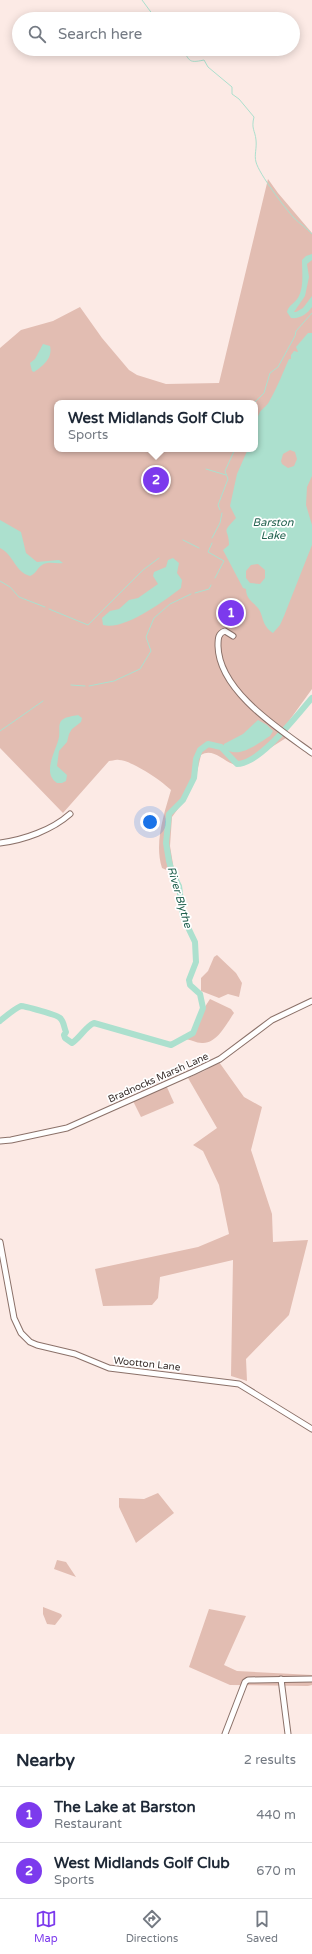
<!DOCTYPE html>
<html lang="en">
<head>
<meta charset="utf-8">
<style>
	:root { --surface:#fff; --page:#f6f6f7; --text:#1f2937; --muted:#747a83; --line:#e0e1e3; --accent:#7c3aed }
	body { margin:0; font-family:"Varela Round",sans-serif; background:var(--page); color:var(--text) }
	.you { position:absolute; left:150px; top:822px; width:14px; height:14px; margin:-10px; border:3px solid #fff; border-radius:50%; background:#1a73e8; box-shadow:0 0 0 6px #1a73e833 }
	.badge { display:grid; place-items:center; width:26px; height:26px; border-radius:50%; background:var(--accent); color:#fff; font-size:13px; font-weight:700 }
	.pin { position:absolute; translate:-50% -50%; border:2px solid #fff; box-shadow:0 1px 4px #0006 }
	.popup { position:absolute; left:54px; top:400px; width:204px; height:52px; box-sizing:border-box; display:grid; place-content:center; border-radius:8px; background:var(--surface); filter:drop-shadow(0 1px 3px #0005); font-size:13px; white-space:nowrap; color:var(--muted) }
	.popup b { font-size:15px; color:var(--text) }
	.popup::after { content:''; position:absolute; left:50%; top:100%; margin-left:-8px; border:8px solid transparent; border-top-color:var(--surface) }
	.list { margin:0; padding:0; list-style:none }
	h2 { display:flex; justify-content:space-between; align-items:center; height:52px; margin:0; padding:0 16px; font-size:17px }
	h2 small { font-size:13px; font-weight:400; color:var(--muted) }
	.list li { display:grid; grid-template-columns:26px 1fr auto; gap:12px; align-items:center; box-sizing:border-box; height:56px; padding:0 16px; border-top:1px solid var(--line) }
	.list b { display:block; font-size:15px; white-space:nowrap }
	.list p { margin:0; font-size:13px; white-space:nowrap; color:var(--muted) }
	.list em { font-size:13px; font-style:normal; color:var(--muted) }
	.icon { flex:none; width:22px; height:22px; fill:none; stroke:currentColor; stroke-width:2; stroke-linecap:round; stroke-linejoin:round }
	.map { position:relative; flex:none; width:312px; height:1734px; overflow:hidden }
	.search { position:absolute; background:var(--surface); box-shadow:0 2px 10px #0003; left:12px; right:12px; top:12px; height:44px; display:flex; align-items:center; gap:10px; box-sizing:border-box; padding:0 14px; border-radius:22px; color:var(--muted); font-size:15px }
	.sheet { height:164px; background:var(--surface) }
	nav { display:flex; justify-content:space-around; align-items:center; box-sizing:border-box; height:56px; border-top:1px solid var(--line); background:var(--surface); font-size:11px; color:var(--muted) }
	nav a { display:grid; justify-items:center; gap:2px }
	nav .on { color:var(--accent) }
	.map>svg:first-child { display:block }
	.green { fill:#e2bdb2; fill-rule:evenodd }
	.water { fill:#ace0ce; fill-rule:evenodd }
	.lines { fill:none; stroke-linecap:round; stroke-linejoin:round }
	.stream { stroke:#ace0ce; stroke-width:1 }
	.river { stroke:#ace0ce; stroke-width:6 }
	.minor-casing { stroke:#8b7169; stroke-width:7 }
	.minor { stroke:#fff; stroke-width:5 }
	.labels { text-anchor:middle; stroke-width:3.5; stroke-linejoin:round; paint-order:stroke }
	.street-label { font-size:10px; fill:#392e2b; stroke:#fff }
	.water-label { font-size:11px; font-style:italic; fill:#22614f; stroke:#fff }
</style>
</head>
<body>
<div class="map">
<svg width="312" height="1734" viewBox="0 0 312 1734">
	<rect width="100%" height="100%" fill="#fceae5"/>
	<g class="green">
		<path d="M268,179L278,193L312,233V689L281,732L286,738L242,766C227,767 215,746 201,755L197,772L186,798L172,817L170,846L174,870L173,873L162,868C154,843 164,814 171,790C162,781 131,760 119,760C116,759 112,761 109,761L63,813L0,748V348L21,330L53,321L80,307L102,338L129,370L137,375L166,384L219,383ZM57,403H255V449H57Z"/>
		<polygon points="217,955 236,973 242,983 239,997 228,994 219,998 201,991 201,978 208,971 214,957"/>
		<path d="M210,999L231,1009L234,1013C227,1023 217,1044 202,1043C196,1043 190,1039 184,1039C199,1028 199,1014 210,999Z"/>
		<polygon points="219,1062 244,1097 262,1107 251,1150 272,1214 273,1242 308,1240 289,1315 246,1359 247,1381 231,1376 233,1260 160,1277 158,1298 152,1305 103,1306 95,1269 198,1247 229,1234 219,1185 203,1151 193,1145 217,1128 188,1078 204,1071"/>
		<polygon points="166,1085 174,1103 141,1117 133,1101"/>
		<polygon points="158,1493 174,1513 136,1543 119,1507 119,1498 144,1499"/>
		<polygon points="57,1560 66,1562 76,1577 54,1569"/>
		<polygon points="43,1607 61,1614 62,1616 55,1625 47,1624 43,1614"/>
		<polygon points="209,1609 246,1616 224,1665 237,1671 312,1675 312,1685 308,1686 230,1685 189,1667"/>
	</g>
	<g class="water">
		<path d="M312,254V260L307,264L309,277L305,296L294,312H296L303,308L312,296V307C307,314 300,319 291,318L287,312C289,304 296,303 299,296C304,286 302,272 302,260L306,256Z"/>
		<path d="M308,333H312V476L307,487L306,505L312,525V545L284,616L280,625L273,633C261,625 264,616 258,608C253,602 246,599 246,589L243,588L223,550L229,545C229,527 220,535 236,518L230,506L237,474L248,449H255C255,437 254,423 260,412C263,408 268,405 270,400C278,386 283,372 289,359H291V355L294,351L298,352L296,347ZM290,450L295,452L297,459L294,466L288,468L282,464L281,461L283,454ZM258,564L265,570V578L260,584L250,583L246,578V571L251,565Z"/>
		<path d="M43,344L50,346C53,358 43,366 34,372L32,371L30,363L35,359Z"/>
		<path d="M0,520L21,532L26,553L37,562L59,560L63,563C56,564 48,561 42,565C37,568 36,574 30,576C15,572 14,555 0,548Z"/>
		<path d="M173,558L179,563L177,573L182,580L181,588C164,601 124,631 103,625L102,618L110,611L119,609L129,600L138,598L158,584L153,576L154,572L166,567L168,560Z"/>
		<path d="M78,715L82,718L81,722L72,729L69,734L67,742L59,751L57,766L67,775L66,781L62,783H57C41,773 57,749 59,737C60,732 58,725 61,721C64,717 73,716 78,715Z"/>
		<path d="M258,720L267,725L273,731L270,736C257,744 237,761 223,747L224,744L243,734Z"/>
	</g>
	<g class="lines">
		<g class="stream">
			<polyline points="142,0 156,19"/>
			<path d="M181,49C191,59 186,64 204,60L208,67L232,87V94L239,99L254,117C251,129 255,130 256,140C257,148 254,155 256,162C259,174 285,208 294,218C300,224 307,228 312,234"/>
			<polyline points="254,403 264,393 270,373 278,367 295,336 296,331 312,313"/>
			<polyline points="206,469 226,475"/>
			<polyline points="220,510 218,505 228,479 225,471 235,449"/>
			<polyline points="212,538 220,523 222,513"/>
			<polyline points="183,540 199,548"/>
			<polyline points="212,543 208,552 224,561 215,578"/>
			<polyline points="0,581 10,587 19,597 45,607"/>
			<polyline points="195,593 209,589 211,585"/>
			<polyline points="49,609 88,625 143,570 159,558"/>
			<polyline points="71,685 85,686"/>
			<polyline points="89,686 114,681 140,669 151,651 146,637 154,618 170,604 191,594"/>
			<polyline points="0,731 43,701"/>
		</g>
		<path class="river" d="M0,1021C6,1016 14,1009 21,1006C24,1006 58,1015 60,1018C64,1021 64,1028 66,1032L64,1035L65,1038L72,1043C81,1037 85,1027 94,1023L171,1045L193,1033L203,1008L200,994L190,985L189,980L196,962L195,942L183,917L179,886L172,872L169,861L166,843L169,814L183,800L194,778L196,759L200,750L208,744L221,747L237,764C260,764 297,715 312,698"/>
		<g class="minor-casing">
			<g id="minor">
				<path d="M233,636L225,631C218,633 218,639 218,646C219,691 279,729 312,753"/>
				<path d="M0,843C24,840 52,830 70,814"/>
				<polyline points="0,1141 11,1140 67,1128 193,1072 220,1059 272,1020 312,1001"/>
				<polyline points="0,1242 14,1318 21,1333 30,1342 37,1345 75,1354 109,1368 239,1384 312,1429"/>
				<polyline points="281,1679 288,1734"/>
				<polyline points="225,1734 245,1682 248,1680 312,1679"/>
			</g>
		</g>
		<use href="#minor" class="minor"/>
	</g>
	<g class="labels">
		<g class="street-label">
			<text transform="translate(158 1077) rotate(-24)" y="4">Bradnocks Marsh Lane</text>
			<text transform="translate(147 1363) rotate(6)" y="4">Wootton Lane</text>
		</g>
		<g class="water-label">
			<text x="273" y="526">Barston<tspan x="273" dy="13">Lake</tspan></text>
			<text transform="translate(180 897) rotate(74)" y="4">River Blythe</text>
		</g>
	</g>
</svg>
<div class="you"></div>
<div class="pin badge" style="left:231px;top:613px">1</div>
<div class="pin badge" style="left:156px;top:480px">2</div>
<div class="popup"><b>West Midlands Golf Club</b>Sports</div>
<div class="search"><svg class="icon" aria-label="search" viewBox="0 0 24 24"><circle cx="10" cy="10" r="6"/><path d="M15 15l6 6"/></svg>Search here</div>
</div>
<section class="sheet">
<h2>Nearby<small>2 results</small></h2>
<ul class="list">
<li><span class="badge">1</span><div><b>The Lake at Barston</b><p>Restaurant</p></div><em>440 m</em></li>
<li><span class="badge">2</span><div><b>West Midlands Golf Club</b><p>Sports</p></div><em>670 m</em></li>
</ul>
</section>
<nav>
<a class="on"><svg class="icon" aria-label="map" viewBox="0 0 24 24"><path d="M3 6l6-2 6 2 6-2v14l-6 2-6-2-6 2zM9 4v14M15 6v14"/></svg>Map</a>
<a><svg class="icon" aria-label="directions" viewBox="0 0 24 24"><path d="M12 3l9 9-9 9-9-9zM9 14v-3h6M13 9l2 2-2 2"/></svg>Directions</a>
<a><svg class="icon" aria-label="saved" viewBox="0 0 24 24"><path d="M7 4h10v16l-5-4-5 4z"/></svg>Saved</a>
</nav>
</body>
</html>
